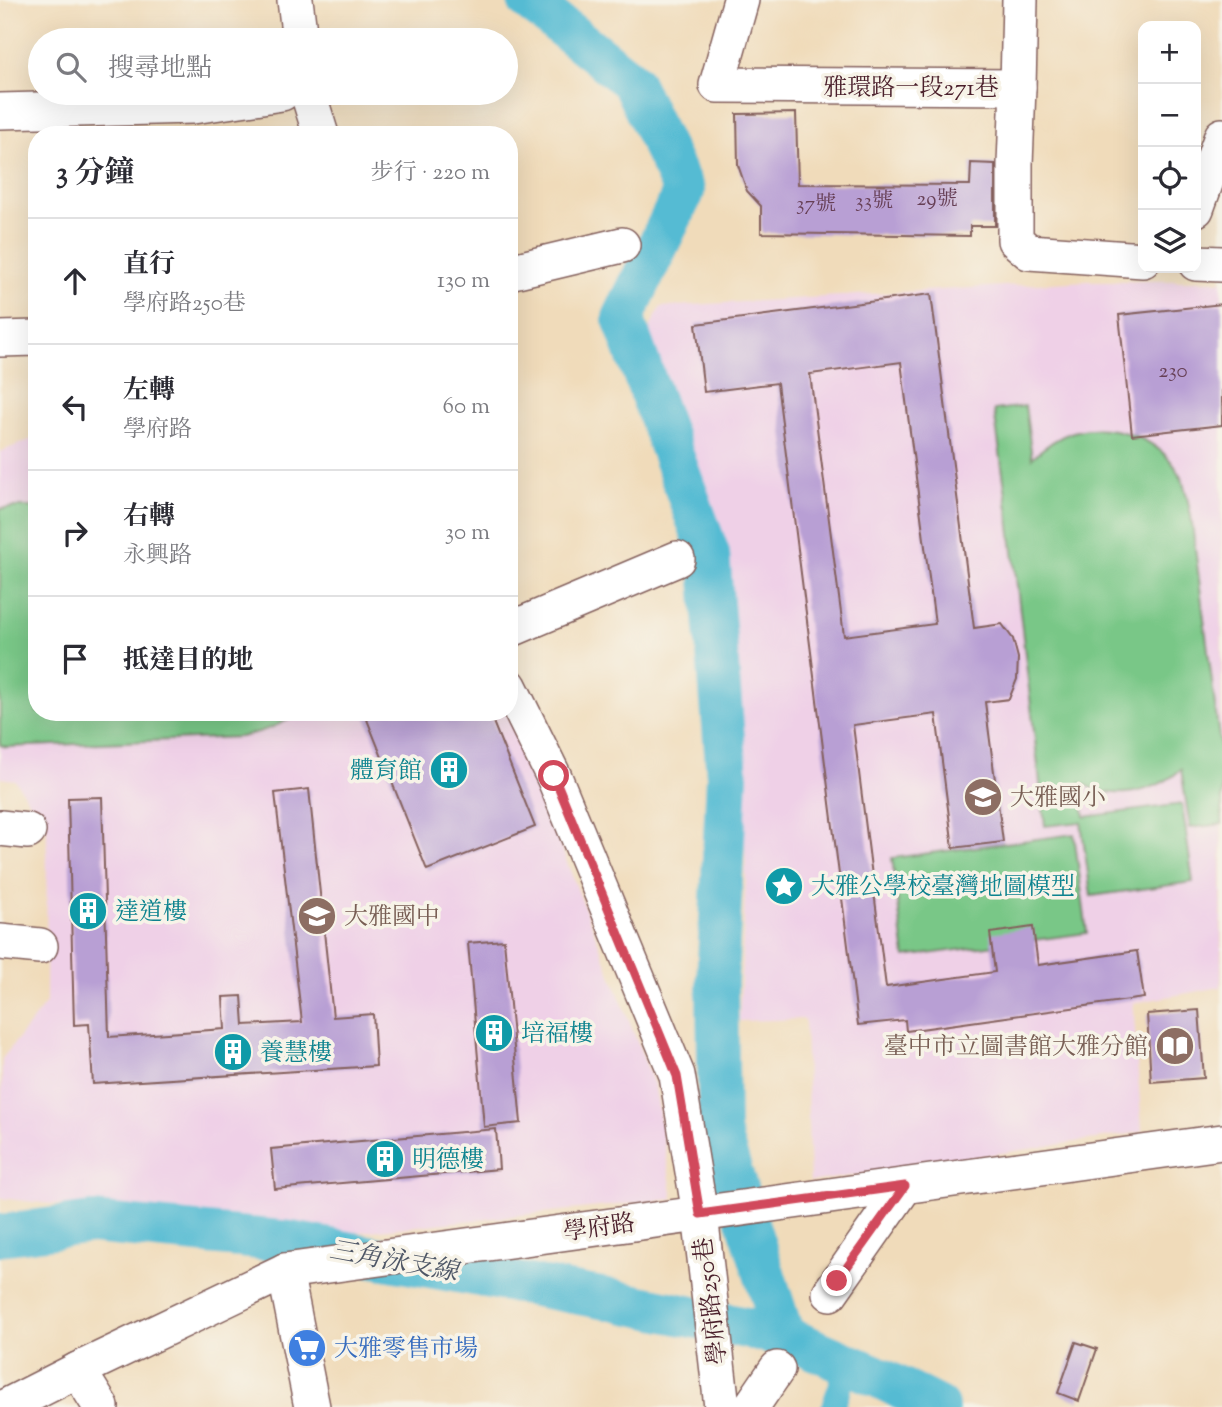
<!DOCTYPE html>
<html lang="zh-TW">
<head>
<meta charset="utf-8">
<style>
	:root { --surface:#fff; --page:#f7f7f7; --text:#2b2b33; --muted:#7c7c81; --line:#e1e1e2 }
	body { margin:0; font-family:"Sorts Mill Goudy","Noto Serif TC",serif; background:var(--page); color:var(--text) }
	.controls { position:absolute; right:21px; top:21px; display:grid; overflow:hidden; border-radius:14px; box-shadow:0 7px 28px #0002 }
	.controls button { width:63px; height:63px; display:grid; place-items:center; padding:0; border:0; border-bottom:2px solid var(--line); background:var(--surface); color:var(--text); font:35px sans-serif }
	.stop { position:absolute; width:21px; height:21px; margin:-16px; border:5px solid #d1495b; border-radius:50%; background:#fff }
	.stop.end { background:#d1495b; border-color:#fff; box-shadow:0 2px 7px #0008 }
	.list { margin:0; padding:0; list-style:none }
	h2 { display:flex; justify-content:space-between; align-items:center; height:91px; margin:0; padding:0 28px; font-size:30px }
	h2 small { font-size:23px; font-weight:400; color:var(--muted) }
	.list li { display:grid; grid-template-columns:46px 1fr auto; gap:21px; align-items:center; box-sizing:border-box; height:126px; padding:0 28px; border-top:2px solid var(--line) }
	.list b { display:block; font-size:26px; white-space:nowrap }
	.list p { margin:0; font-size:23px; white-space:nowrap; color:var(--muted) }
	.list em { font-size:23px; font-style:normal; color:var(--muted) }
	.icon { flex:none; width:38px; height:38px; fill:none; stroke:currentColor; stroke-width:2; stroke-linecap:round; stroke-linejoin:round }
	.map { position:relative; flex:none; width:1222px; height:1407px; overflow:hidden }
	.search { position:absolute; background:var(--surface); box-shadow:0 7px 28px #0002; left:28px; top:28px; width:490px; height:77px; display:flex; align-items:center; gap:18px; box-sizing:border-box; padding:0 24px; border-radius:38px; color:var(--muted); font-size:26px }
	.panel { position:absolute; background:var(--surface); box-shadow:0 7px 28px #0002; left:28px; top:126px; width:490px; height:595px; border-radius:28px }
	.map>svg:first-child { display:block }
	.built { fill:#efd0e7 }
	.green { fill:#79c787; stroke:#627359; stroke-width:2 }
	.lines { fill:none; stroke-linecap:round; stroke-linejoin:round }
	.canal { stroke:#55bbd3; stroke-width:24 }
	.river { stroke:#55bbd3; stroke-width:42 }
	.building { fill:#b89fd4; fill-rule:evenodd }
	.minor-casing { stroke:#84615d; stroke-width:38 }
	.minor { stroke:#fff; stroke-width:35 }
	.route { stroke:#d1495b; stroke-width:9 }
	.labels { text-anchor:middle; stroke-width:7; stroke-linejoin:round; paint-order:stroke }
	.number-label { font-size:21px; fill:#663f55 }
	.street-label { font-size:24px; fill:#4a1f2b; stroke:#f7f3e8 }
	.culture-label { font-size:24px; fill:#0d838f; stroke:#f7f3e8; text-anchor:start }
	.education-label { font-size:24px; fill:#785e54; stroke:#f7f3e8; text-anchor:start }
	.shop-label { font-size:24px; fill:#366cbe; stroke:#f7f3e8; text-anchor:start }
	.water-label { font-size:26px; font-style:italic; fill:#4e5666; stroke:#f7f3e8 }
</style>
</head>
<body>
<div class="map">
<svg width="1222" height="1407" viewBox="0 0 1222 1407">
	<rect width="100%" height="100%" fill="#f7f3e8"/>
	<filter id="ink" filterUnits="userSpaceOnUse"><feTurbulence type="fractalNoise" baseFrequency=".0143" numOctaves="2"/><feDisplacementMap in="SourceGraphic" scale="14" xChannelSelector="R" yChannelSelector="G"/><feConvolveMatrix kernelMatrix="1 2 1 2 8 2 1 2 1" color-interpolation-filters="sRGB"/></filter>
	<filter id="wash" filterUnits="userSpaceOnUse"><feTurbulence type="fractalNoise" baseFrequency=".00686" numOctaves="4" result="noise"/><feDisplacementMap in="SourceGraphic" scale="28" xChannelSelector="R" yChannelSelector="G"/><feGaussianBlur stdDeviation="1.57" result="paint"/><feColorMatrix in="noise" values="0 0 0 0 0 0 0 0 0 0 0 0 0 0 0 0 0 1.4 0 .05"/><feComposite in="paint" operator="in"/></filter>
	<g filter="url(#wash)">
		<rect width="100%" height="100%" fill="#f0dbba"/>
		<g class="built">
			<polygon points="1088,281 1222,281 1221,987 1133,1003 1142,1132 810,1182 805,1019 739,1021 746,876 741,719 733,685 720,560 696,473 666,399 645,337 661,307"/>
			<polygon points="37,437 37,712 508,712 655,1087 673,1199 351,1233 303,1231 251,1227 0,1198 2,1059 46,1003 47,829 15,780 0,778 0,452"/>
		</g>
		<g class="green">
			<path d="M1025,406L1032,458C1044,447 1057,437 1073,432C1111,421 1161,438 1180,475C1186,488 1188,502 1191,516L1222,761V824L1190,828L1181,769C1162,788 1128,798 1101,791C1094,789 1086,785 1080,783L1085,817L1182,804L1193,882L1091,896L1081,822L1045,826L1008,509L994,410Z"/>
			<path d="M15,507H37V712H301C282,725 263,732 240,737L7,747L0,745V509Z"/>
			<polygon points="1074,834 1087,933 905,957 892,858"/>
		</g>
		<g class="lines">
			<polyline class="canal" points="833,1407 848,1364"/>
			<g class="river">
				<polyline points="528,0 632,82 684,191 623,318 709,554 727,776 717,982 719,1132 784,1336"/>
				<polyline points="0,1235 92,1223 291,1242 607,1299 784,1336 874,1375 938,1407"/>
			</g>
		</g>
		<g id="blocks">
			<g class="building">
				<polygon points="796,113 798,184 970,185 971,163 995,164 995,226 970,226 970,236 761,233 761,206 747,191 738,165 737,114"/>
				<path d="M931,294L974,628L1002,624L1013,639L1018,658L1017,679L1009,699L985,702L1003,842L953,848L936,714L853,725L886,987L995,972L990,933L1033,927L1038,965L1137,951L1144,998L906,1031L905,1020L858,1025L777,383L704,392L696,324ZM901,362L935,624L844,636L810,374Z"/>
				<polygon points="1222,304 1222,425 1132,435 1119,315"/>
				<polygon points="364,712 489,712 535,827 427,870"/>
				<polygon points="309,789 333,1017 373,1014 376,1066 93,1084 89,1024 74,1025 68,798 102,797 109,1037 225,1029 223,997 242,996 244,1025 302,1022 275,793"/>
				<polygon points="504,940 521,1123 484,1127 468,943"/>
				<polygon points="1199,1010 1204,1078 1151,1082 1147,1014"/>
				<polygon points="496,1129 499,1169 275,1189 271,1149"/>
				<polygon points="1076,1342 1097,1349 1079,1401 1058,1393"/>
			</g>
		</g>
	</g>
	<g filter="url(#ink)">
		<use href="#blocks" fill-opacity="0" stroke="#84615d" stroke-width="2"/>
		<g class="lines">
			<g class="minor-casing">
				<g id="minor">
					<polyline points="295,0 300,40"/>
					<polyline points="741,0 717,85 1018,87 1020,0"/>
					<polyline points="1018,87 1015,164 1015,240 1029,252 1143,260"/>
					<polyline points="308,93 321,135"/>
					<polyline points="0,111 193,106 282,93"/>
					<polyline points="1196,209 1222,136"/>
					<polyline points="1196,263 1222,264"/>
					<polyline points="509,272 622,245"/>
					<polyline points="0,339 37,338"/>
					<polyline points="509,630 677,559"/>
					<polyline points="509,686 554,777 677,1075 700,1214 722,1407"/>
					<polyline points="0,828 28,831"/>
					<polyline points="0,942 40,946"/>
					<polyline points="285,1271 312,1407"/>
					<polyline points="830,1293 905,1186"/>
					<polyline points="78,1370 101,1407"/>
					<polyline points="5,1407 78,1370 285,1271 1222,1142"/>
					<polyline points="751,1407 777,1369"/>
				</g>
			</g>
			<use href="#minor" class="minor"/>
		</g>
	</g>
	<g class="lines" filter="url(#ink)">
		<polyline class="route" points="554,776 677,1076 700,1214 905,1186 837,1281"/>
	</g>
	<defs>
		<g id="building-disc" transform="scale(2.0125)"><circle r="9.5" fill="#0f9aa8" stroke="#f7f3e8"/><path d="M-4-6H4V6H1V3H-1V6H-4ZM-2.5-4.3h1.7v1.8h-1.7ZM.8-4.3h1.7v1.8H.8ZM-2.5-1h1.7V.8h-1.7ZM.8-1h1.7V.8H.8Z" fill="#fff"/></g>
		<g id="school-disc" transform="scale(2.0125)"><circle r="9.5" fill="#8d6e63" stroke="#f7f3e8"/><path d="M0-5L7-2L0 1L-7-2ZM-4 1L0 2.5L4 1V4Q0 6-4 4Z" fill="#fff"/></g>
		<g id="sight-disc" transform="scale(2.0125)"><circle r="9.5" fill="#0f9aa8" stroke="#f7f3e8"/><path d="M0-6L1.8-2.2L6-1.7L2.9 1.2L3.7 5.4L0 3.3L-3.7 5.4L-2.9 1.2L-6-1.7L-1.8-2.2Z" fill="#fff"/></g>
		<g id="library-disc" transform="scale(2.0125)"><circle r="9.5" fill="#8d6e63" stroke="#f7f3e8"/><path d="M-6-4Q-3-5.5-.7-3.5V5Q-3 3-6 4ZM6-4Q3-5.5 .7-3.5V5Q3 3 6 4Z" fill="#fff"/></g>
		<g id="supermarket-disc" transform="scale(2.0125)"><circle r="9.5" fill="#3f7fe0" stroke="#f7f3e8"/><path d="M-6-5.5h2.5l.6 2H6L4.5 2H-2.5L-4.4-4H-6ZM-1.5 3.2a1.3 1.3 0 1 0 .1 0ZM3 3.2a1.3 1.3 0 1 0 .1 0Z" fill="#fff"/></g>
	</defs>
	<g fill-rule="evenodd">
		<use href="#building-disc" x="449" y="770"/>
		<use href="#school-disc" x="983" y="797"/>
		<use href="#sight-disc" x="784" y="886"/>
		<use href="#building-disc" x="88" y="911"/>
		<use href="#school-disc" x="317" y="916"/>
		<use href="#building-disc" x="494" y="1033"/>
		<use href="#library-disc" x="1175" y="1046"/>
		<use href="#building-disc" x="233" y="1052"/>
		<use href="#building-disc" x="385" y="1159"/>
		<use href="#supermarket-disc" x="307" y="1348"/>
	</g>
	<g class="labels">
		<g class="number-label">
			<text x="937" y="205">29號</text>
			<text x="874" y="207">33號</text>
			<text x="816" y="210">37號</text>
			<text x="1173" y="377">230</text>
		</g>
		<g class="street-label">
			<text x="911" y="95">雅環路一段271巷</text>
			<text transform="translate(599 1227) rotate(-8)" y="8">學府路</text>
			<text transform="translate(710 1301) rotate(-97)" y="8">學府路250巷</text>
		</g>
		<g class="culture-label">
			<text x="422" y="778" text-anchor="end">體育館</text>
			<text x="811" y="894">大雅公學校臺灣地圖模型</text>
			<text x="115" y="919">達道樓</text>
			<text x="521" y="1041">培福樓</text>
			<text x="260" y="1060">養慧樓</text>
			<text x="412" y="1167">明德樓</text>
		</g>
		<g class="education-label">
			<text x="1010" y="805">大雅國小</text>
			<text x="344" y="924">大雅國中</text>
			<text x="1148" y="1054" text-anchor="end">臺中市立圖書館大雅分館</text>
		</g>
		<g class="shop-label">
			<text x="334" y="1356">大雅零售市場</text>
		</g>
		<g class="water-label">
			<text transform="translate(394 1260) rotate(10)" y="9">三角泳支線</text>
		</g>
	</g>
</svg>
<div class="controls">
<button>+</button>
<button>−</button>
<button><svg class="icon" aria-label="locate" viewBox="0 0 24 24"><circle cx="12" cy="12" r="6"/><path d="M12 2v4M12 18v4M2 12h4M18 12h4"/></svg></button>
<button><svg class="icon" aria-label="layers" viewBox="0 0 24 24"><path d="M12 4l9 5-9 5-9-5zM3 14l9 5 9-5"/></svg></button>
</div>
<div class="stop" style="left:554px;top:776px"></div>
<div class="stop end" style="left:837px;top:1281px"></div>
<div class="search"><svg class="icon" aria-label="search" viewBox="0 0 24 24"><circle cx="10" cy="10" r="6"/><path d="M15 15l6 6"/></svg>搜尋地點</div>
<section class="panel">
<h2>3 分鐘<small>步行 · 220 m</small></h2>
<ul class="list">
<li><svg class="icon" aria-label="ahead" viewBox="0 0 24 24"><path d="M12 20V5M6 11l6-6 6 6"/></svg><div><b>直行</b><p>學府路250巷</p></div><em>130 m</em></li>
<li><svg class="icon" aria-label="left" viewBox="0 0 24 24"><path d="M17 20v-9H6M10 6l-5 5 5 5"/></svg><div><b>左轉</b><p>學府路</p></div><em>60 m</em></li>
<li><svg class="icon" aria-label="right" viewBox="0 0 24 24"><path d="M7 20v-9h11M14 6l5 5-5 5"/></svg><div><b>右轉</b><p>永興路</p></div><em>30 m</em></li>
<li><svg class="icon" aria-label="arrive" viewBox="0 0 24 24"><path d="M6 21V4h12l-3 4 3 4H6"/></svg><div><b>抵達目的地</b></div></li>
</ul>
</section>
</div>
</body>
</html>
